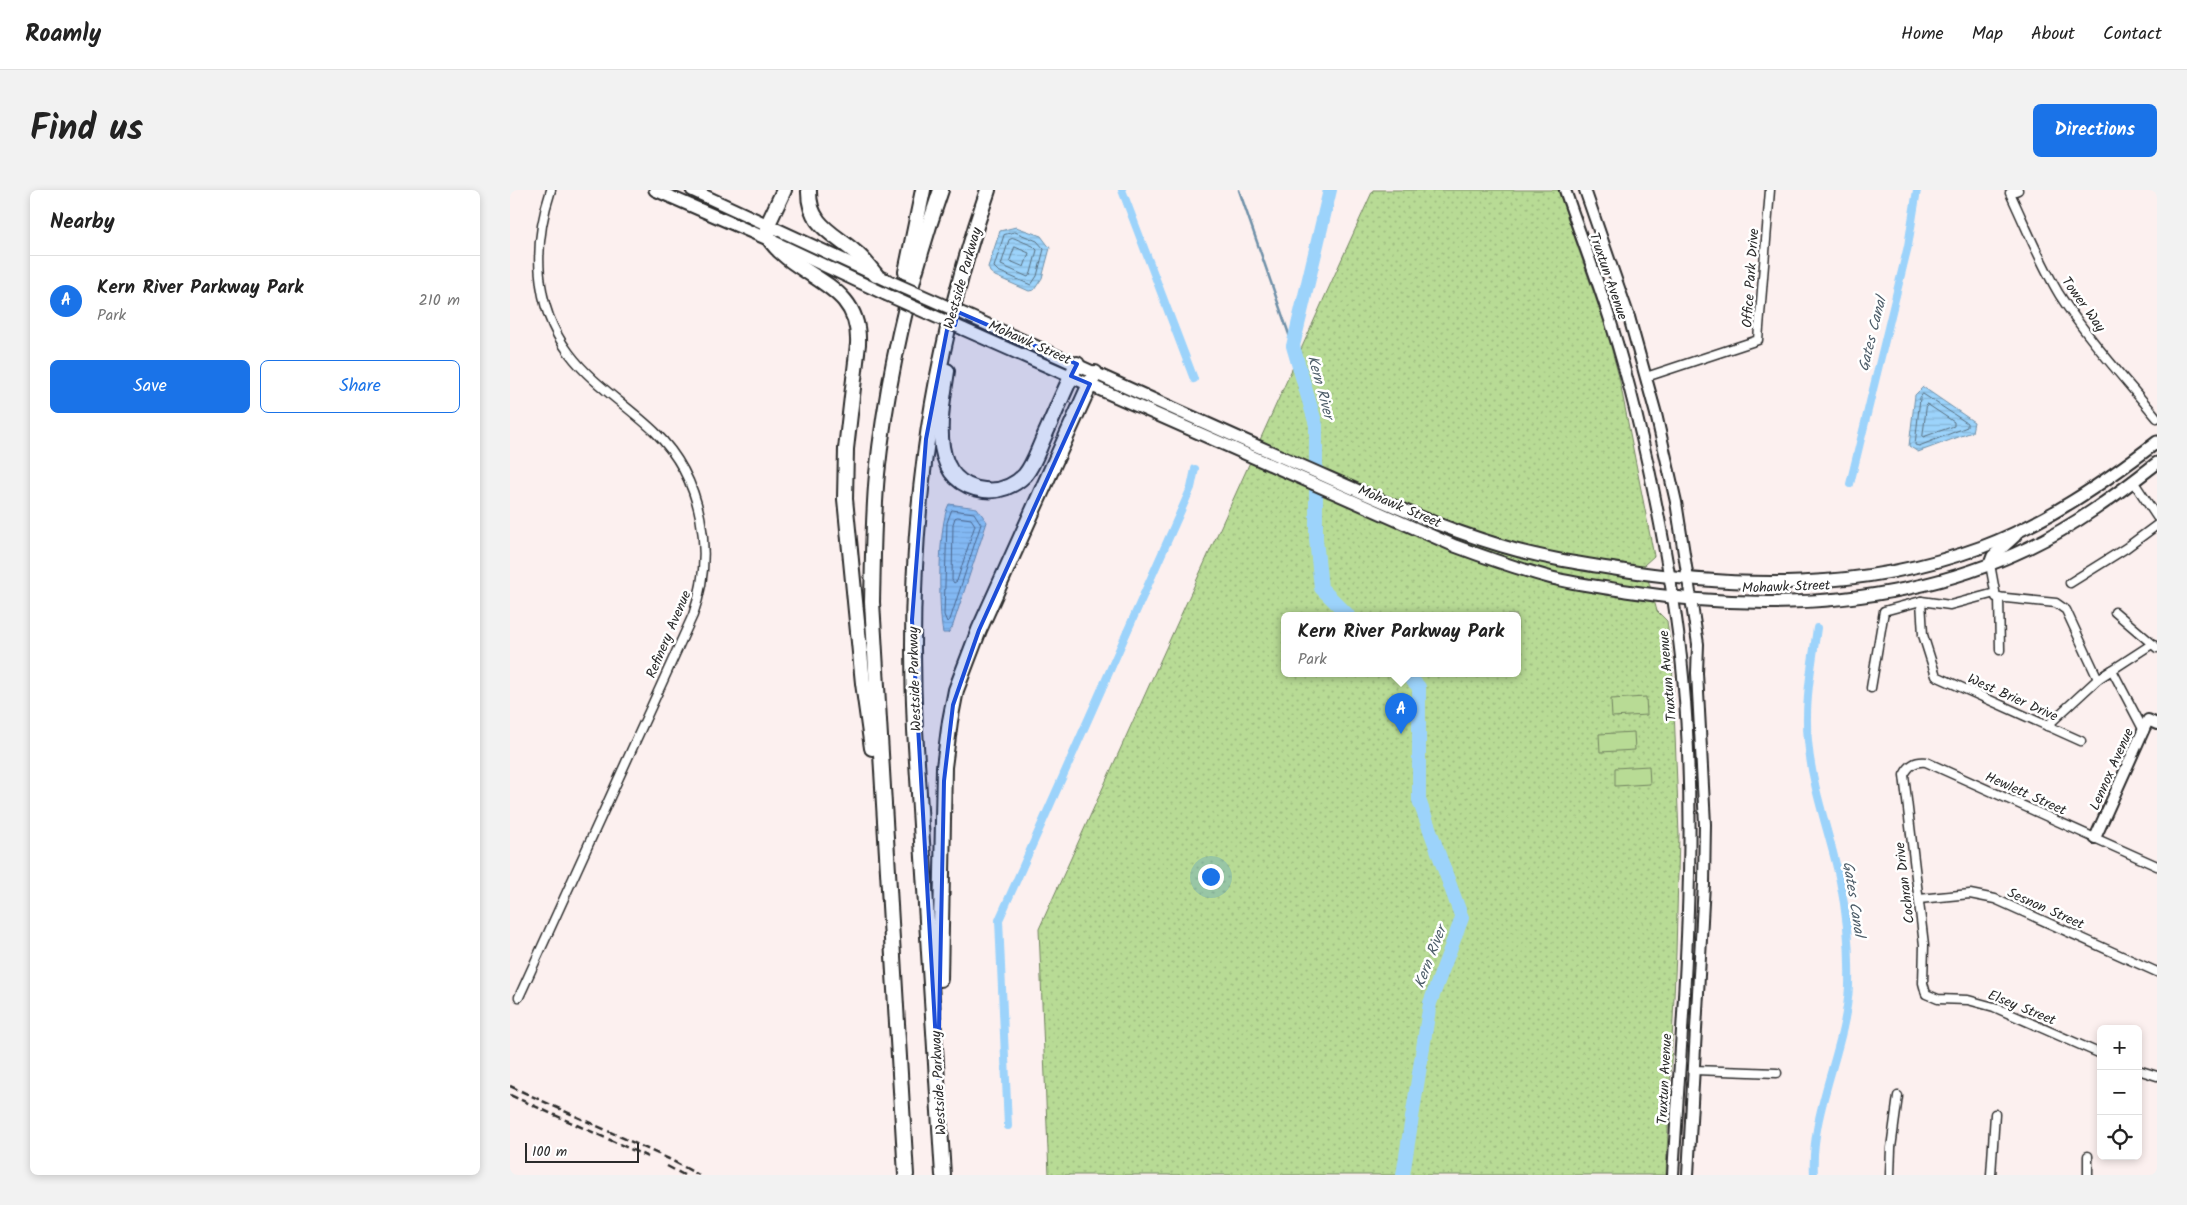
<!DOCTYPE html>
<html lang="en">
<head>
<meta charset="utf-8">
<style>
	:root { --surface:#fff; --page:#f2f2f2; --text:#222; --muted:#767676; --line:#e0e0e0; --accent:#1a73e8 }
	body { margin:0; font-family:Kalam,sans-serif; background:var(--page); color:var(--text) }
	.controls { position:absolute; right:15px; bottom:15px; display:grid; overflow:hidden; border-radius:8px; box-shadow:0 2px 8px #0003 }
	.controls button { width:45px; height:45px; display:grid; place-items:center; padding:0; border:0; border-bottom:1px solid var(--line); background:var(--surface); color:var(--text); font:25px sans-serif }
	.scale { position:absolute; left:15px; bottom:12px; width:114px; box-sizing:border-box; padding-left:5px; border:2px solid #2b2b2b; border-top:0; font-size:14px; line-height:18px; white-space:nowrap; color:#2b2b2b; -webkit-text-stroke:4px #fff; paint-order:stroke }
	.you { position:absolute; left:700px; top:686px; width:18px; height:18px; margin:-12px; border:4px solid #fff; border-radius:50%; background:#1a73e8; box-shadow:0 0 0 8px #1a73e833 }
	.badge { display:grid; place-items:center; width:32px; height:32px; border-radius:50%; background:var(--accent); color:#fff; font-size:16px; font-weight:700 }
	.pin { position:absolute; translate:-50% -41px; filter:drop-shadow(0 1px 2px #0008) }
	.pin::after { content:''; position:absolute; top:26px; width:18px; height:15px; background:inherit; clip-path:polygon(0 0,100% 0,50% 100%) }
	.popup { position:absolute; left:771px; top:422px; width:240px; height:65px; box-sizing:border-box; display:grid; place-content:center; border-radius:8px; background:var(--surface); filter:drop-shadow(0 1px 4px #0005); font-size:16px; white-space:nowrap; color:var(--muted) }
	.popup b { font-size:19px; color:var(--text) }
	.popup::after { content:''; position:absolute; left:50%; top:100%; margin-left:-10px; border:10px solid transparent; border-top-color:var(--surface) }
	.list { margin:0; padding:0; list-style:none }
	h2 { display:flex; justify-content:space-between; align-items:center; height:65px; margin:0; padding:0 20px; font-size:21px }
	h2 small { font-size:16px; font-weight:400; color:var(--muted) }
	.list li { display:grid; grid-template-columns:32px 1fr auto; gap:15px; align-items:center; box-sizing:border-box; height:90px; padding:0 20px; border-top:1px solid var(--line) }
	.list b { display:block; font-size:19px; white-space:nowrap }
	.list p { margin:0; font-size:16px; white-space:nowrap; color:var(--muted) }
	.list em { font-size:16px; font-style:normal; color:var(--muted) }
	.actions { display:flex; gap:10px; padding:15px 20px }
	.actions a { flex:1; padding:11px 0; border:1px solid var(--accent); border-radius:8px; text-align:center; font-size:18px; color:var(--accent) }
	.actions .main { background:var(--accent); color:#fff }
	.icon { flex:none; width:28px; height:28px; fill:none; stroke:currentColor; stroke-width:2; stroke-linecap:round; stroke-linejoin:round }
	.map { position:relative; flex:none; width:1647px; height:985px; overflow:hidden; border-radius:8px }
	header { display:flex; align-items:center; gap:30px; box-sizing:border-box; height:70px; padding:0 25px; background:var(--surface); border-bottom:1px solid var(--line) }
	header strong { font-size:24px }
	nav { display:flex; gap:28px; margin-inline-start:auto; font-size:18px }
	.intro { display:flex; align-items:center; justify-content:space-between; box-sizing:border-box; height:120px; padding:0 30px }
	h1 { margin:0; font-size:35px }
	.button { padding:12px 22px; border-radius:8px; background:var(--accent); color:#fff; font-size:18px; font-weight:700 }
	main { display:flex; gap:30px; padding:0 30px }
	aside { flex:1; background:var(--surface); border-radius:8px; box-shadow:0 2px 8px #0003 }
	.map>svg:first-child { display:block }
	.park { fill:url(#park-dots); stroke:#728360; fill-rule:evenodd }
	.pitch { fill:#b8db95; stroke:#728360 }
	.water { fill:url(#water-rules); stroke:#6f90a8 }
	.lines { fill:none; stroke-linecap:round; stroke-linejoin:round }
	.shore { stroke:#586e7e; stroke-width:1 }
	.stream { stroke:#6f90a8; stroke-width:2.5 }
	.canal { stroke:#9cd3fb; stroke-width:8 }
	.river { stroke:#9cd3fb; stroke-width:14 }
	.street-casing { stroke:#2b2b2b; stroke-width:11 }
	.secondary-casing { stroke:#2b2b2b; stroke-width:14 }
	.primary-casing { stroke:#2b2b2b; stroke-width:15 }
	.highway-casing { stroke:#2b2b2b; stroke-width:18 }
	.street { stroke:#fff; stroke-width:8 }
	.secondary { stroke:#fff; stroke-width:10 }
	.primary { stroke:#fff; stroke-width:11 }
	.highway { stroke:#fff; stroke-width:14 }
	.rail { stroke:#2b2b2b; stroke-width:2.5; stroke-dasharray:8 4; stroke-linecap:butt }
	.primary-bridge-casing { stroke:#2b2b2b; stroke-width:15; stroke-linecap:butt }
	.primary-bridge { stroke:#fff; stroke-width:11 }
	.marked { fill:#1d4ed8; fill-opacity:0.2; stroke:#1d4ed8; stroke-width:4; stroke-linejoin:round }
	.labels { text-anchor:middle; stroke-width:5; stroke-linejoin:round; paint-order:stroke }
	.street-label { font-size:14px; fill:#2b2b2b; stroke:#fff }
	.water-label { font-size:15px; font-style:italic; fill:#4d5d69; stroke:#fff }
</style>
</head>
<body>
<header>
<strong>Roamly</strong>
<nav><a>Home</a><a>Map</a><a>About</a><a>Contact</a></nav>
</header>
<div class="intro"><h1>Find us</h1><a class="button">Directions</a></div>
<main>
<aside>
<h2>Nearby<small></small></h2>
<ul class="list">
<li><span class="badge">A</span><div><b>Kern River Parkway Park</b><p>Park</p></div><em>210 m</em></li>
</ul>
<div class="actions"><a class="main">Save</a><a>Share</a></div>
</aside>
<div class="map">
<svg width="1647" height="985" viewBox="0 0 1647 985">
	<defs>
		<pattern id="park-dots" width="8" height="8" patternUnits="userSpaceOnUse" patternTransform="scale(1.25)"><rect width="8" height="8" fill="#b8db95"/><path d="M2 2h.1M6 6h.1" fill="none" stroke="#9ebc81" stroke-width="1.8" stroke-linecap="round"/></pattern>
		<pattern id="water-rules" width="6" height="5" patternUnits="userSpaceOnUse" patternTransform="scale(1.25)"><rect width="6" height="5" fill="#9cd3fb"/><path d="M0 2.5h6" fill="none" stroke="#87b5d7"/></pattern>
	</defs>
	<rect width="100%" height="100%" fill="#fcf0ef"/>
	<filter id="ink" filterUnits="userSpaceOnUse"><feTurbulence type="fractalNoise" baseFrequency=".02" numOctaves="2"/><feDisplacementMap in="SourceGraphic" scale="10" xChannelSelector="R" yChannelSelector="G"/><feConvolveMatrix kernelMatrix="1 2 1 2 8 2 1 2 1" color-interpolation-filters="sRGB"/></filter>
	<g filter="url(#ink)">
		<path class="park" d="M863,0H1048L1096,138L1109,187L1144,366L1134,375L1147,421L1157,431L1162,469L1169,645L1166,763L1156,985H539L529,739ZM775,425H1007V483H775Z"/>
		<g class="pitch">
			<polygon points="1136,507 1137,525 1102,527 1101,509"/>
			<polygon points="1124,542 1125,560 1090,562 1089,544"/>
			<polygon points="1139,576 1140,594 1105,596 1105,578"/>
		</g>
		<g class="water">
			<polygon points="506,37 531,46 540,58 532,88 524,100 519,101 485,86 480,82 478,77 490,41"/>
			<polygon points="1413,197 1464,232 1462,242 1408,262 1399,256 1405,205"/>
			<path d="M439,314L467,318L477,332L442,438L438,443H433C428,418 428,334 439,314Z"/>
		</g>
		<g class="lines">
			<g class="shore">
				<polygon points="505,42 527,51 534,59 527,86 521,95 488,81 484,77 494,45"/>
				<polygon points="504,48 523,56 527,60 521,83 518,87 491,75 499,50"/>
				<polygon points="505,57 519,63 514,77 500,71"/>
				<polygon points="1413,204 1457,233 1457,237 1409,256 1405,255 1410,208"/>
				<polygon points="1417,214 1444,232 1444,236 1413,247"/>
				<polygon points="442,320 464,323 471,334 440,430 437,432 434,425 437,333"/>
				<polygon points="448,327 461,329 465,335 447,391 444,393 442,390 443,334 445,328"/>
			</g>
			<polyline class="stream" points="729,0 783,156"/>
			<g class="canal">
				<polyline points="612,0 684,189"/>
				<polyline points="1340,294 1398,56 1407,0"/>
				<polyline points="498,936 489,730 681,298 685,279"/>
				<path d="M1304,985C1300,920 1336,860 1339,796C1340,761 1337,725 1330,691C1320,644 1302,599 1298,551C1294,513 1302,475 1307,438"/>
			</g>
			<g class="river">
				<polyline points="820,0 783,156 806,235 806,349 811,398 838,425"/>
				<polyline points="893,985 920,813 952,728 909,610 909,497 895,483"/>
			</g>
			<g class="street-casing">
				<g id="street">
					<path d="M1508,0L1500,3C1516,37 1530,72 1549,104C1577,148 1614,188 1647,228"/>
					<polyline points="1136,187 1248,150 1260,0"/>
					<polyline points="1623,291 1647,327"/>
					<polyline points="1480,374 1486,407 1546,413 1556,420 1588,489"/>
					<polyline points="1560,393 1616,358 1647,335"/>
					<polyline points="1489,407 1490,460"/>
					<polyline points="1411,411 1413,445 1426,486 1571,551"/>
					<polyline points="1605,422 1647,458"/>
					<polyline points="1361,498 1374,421 1411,411 1440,415 1485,403"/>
					<polyline points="1537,536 1588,489 1602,480"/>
					<polyline points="1634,541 1602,480 1642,454"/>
					<polyline points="1409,709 1460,704 1485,709 1647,782"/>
					<path d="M9,807L183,425C205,363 193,289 145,242C117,215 82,194 59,163C23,115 23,54 41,0"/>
					<path d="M1591,864L1484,817L1458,810L1428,809L1416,804L1413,793L1414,755L1394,585C1399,575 1405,571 1416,572L1647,676"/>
					<polyline points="1184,880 1267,883"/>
					<polyline points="1628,880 1647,886"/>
					<polyline points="1380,985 1381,958 1388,906"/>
					<polyline points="1481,985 1485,924"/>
					<polyline points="1578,985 1578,966"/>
				</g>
			</g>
			<g class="secondary-casing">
				<g id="secondary">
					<path d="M1055,0C1070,44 1087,88 1101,133C1129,223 1148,315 1163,408C1194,598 1174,794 1163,985"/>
					<polyline points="1075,0 1119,127 1146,224 1166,312 1188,454 1187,483 1195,634 1194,694 1178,985"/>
					<polyline points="1585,648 1638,530 1647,534"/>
				</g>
			</g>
			<g class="primary-casing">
				<g id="primary">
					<polyline points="145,0 260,50 375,104"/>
					<polyline points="182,0 379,91"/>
					<path d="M456,125C568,175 678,226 790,275C856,304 922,335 992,356C1028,367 1067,373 1105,379C1228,399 1353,401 1472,357C1537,332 1592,294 1647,252"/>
					<path d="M453,139L945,356C977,368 1009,379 1042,388C1066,394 1092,397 1116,401C1252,422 1392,418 1518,358C1566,335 1606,305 1647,273"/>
					<polyline points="1480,374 1483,366 1505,346"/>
				</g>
			</g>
			<g class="highway-casing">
				<g id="highway">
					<path d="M274,0L258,34V47C286,90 351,91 348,154L336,259L335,309L353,493L362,558"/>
					<path d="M299,0C298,35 323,43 345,62C353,68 359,77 366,85"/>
					<polyline points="396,82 413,0"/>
					<path d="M437,181C431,222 416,292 474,300C489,302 504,296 515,285C524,274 528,260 534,247C545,223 555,199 567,174"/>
					<polyline points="430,789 434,577 440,531 446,500 469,440 585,183"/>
					<path d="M396,985L362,412C363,370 363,327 367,284C377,188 399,91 431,0"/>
					<path d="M433,985L405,540C396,351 416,179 478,0"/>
				</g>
			</g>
			<use href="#street" class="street"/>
			<use href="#secondary" class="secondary"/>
			<use href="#primary" class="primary"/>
			<use href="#highway" class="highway"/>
			<g class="rail">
				<polyline points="0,896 159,969 189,985"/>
				<polyline points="0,905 138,967"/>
				<polyline points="157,976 174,985"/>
			</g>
			<g class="primary-bridge-casing">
				<g id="primary-bridge">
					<polyline points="379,91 456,125"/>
					<polyline points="375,104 453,139"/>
				</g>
			</g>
			<use href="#primary-bridge" class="primary-bridge"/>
		</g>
	</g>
	<path class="marked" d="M448,122L567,174L561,186L580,194L469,440L443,515L434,591L428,888L402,430L416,249L437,140L439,132L445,135Z"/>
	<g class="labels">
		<g class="street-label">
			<text transform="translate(1099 86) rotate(71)" y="5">Truxtun Avenue</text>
			<text transform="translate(452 88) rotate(-74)" y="5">Westside Parkway</text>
			<text transform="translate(1240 88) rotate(-86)" y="5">Office Park Drive</text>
			<text transform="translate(1574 114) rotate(54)" y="5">Tower Way</text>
			<text transform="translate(520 152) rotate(24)" y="5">Mohawk Street</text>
			<text transform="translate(890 316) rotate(23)" y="5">Mohawk Street</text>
			<text transform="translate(1276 396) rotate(-2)" y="5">Mohawk Street</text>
			<text transform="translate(158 444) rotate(-67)" y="5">Refinery Avenue</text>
			<text transform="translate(1157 486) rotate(-95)" y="5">Truxtun Avenue</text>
			<text transform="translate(404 489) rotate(-92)" y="5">Westside Parkway</text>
			<text transform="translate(1503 507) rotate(24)" y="5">West Brier Drive</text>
			<text transform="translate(1601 579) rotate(-66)" y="5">Lennox Avenue</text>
			<text transform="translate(1516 603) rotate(24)" y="5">Hewlett Street</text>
			<text transform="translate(1394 693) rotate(-97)" y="5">Cochran Drive</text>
			<text transform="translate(1536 718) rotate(24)" y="5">Sesnon Street</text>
			<text transform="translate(1512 817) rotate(22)" y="5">Elsey Street</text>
			<text transform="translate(1154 889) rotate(-87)" y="5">Truxtun Avenue</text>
			<text transform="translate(428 893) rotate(-93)" y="5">Westside Parkway</text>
		</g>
		<g class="water-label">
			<text transform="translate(1362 144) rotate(-76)" y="5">Gates Canal</text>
			<text transform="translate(811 197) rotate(75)" y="5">Kern River</text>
			<text transform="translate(1344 709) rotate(81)" y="5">Gates Canal</text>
			<text transform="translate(920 767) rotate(-69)" y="5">Kern River</text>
		</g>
	</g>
</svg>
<div class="controls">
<button>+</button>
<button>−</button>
<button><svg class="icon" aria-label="locate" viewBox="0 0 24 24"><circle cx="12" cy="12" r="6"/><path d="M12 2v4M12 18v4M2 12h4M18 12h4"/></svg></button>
</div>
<div class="scale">100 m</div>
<div class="you"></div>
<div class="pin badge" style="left:891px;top:544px">A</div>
<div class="popup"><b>Kern River Parkway Park</b>Park</div>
</div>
</main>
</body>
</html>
